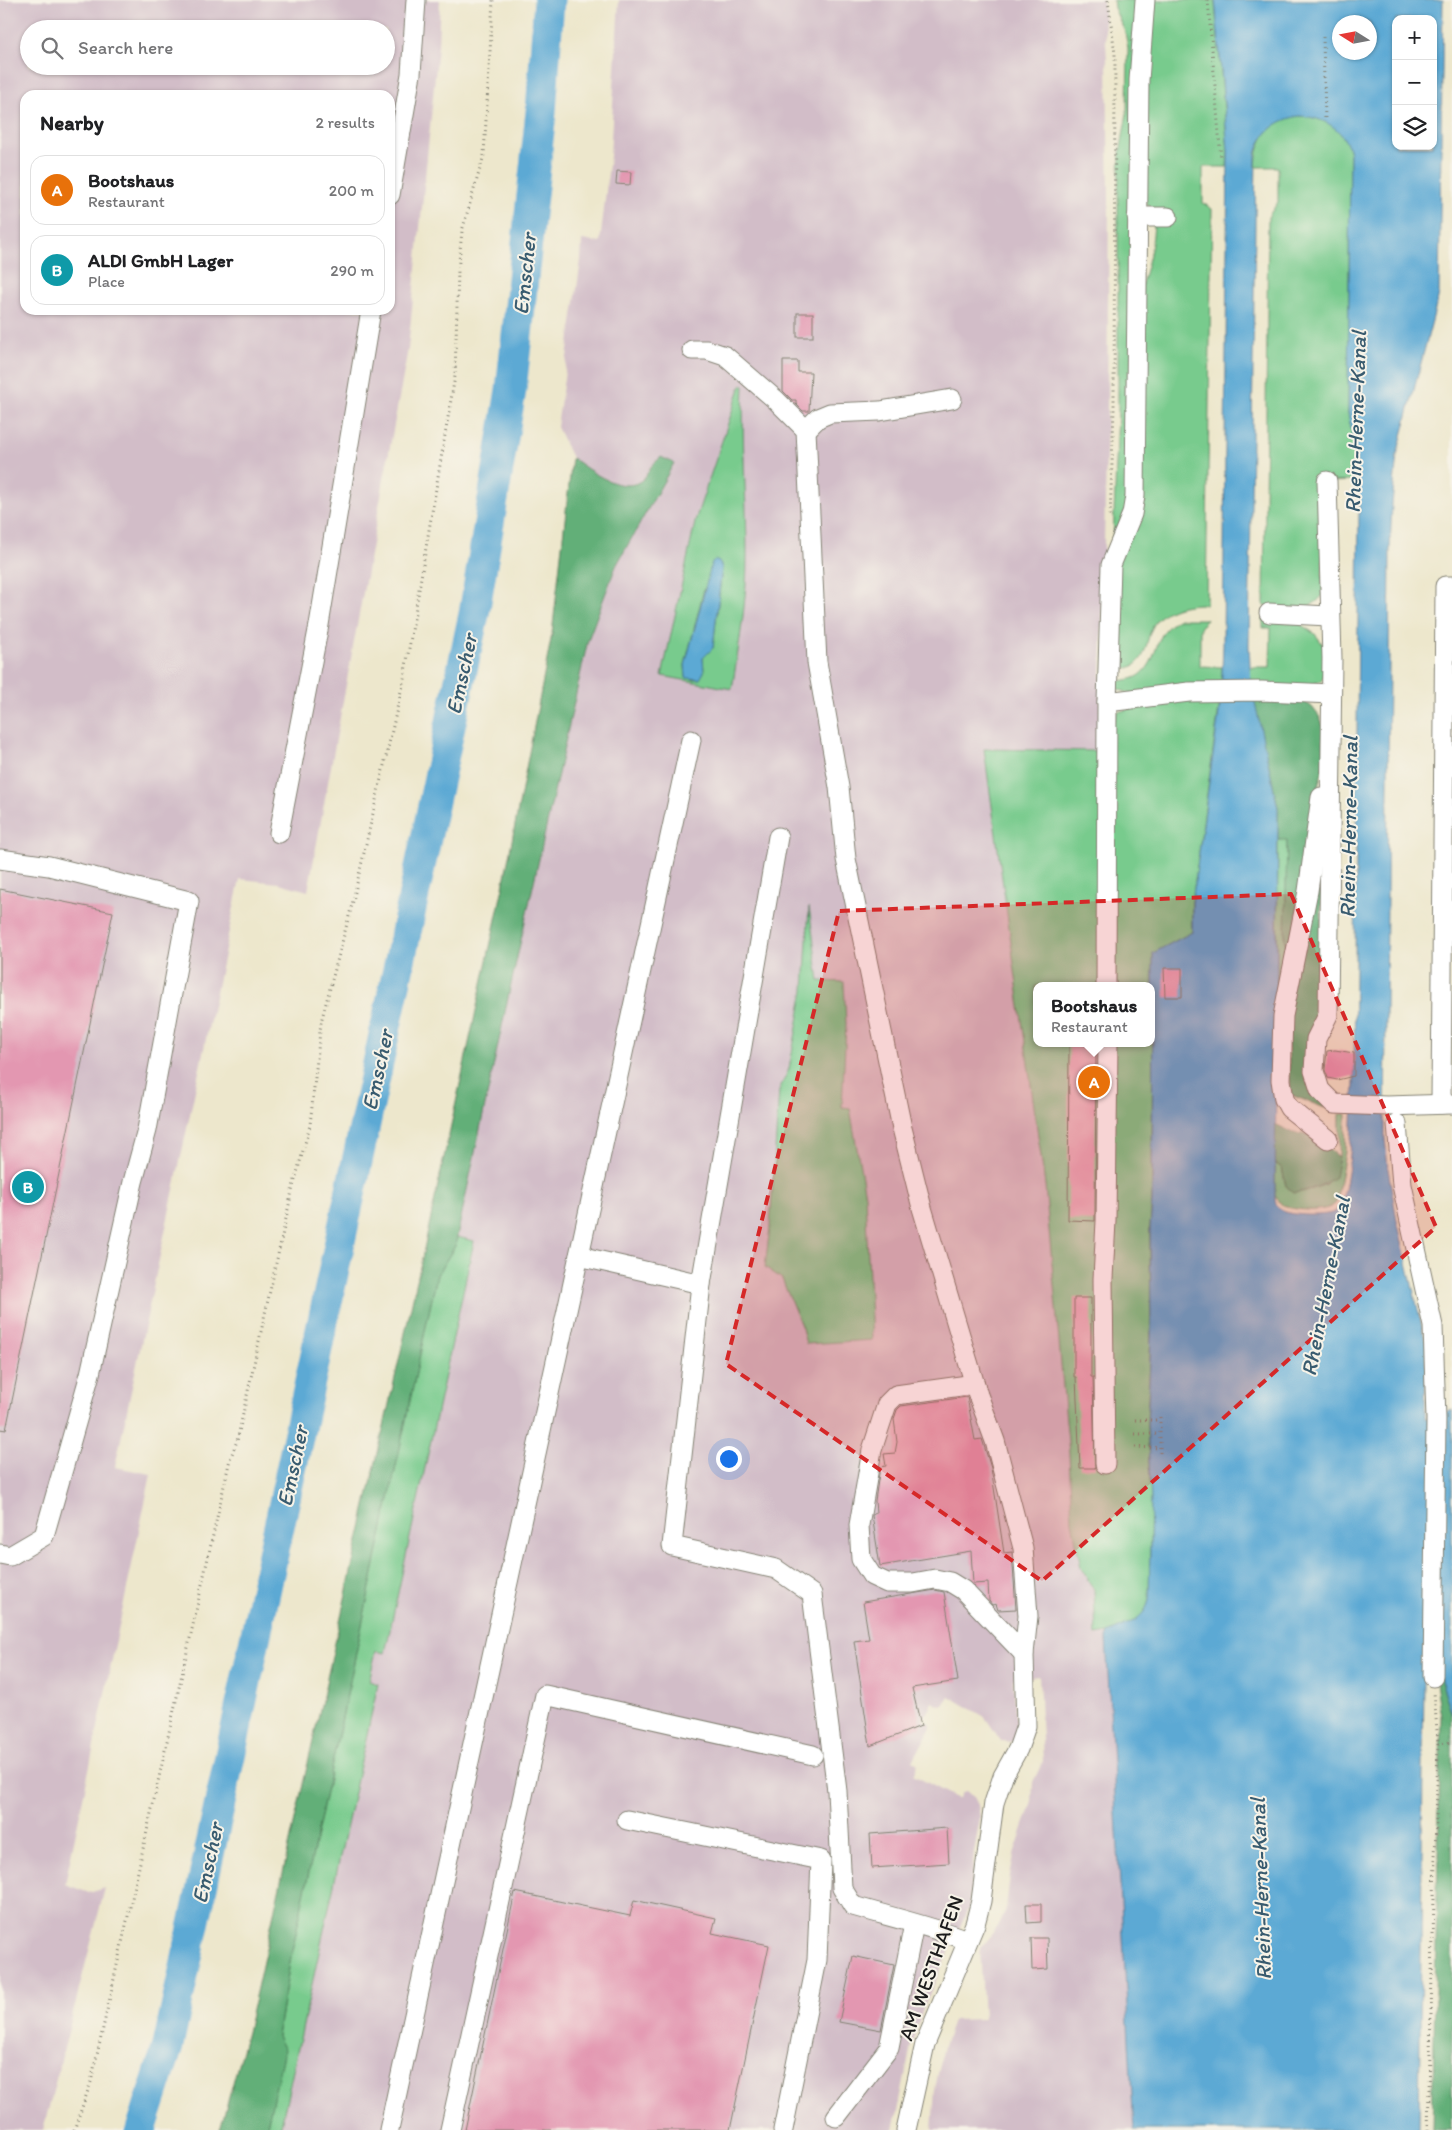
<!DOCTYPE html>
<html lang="en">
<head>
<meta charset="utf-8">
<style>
	:root { --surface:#fff; --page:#f6f6f6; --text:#202124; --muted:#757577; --line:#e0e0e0; --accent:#c8321e }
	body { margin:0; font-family:Itim,sans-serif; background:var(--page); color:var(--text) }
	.controls { position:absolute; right:15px; top:15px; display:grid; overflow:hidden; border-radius:10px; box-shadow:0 1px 4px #0004 }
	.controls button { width:45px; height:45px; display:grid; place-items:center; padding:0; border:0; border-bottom:1px solid var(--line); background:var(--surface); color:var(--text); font:25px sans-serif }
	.compass { position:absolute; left:1332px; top:15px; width:45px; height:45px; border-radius:50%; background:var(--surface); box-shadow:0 1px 4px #0004; rotate:281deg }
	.you { position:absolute; left:728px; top:1458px; width:18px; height:18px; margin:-12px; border:4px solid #fff; border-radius:50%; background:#1a73e8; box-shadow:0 0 0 8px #1a73e833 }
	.badge { display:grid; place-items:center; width:32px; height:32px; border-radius:50%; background:var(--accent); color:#fff; font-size:16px; font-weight:700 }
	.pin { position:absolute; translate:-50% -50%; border:2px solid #fff; box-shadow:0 1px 5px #0006 }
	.popup { position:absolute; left:1033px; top:982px; width:122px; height:65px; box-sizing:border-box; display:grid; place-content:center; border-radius:10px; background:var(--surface); filter:drop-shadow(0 1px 4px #0005); font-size:16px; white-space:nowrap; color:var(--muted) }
	.popup b { font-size:19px; color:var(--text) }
	.popup::after { content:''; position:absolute; left:50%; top:100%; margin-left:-10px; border:10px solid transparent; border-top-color:var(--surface) }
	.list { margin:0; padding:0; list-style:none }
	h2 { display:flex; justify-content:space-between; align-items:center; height:65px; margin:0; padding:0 20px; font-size:21px }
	h2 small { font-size:16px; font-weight:400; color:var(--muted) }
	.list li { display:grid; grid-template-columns:32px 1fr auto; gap:15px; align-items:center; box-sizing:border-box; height:70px; margin:0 10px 10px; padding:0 10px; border:1px solid var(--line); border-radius:15px }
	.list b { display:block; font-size:19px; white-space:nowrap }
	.list p { margin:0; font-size:16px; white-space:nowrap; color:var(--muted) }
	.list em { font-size:16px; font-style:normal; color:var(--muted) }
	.icon { flex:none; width:28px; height:28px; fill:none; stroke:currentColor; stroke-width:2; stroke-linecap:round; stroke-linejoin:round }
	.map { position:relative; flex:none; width:1452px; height:2130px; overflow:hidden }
	.search { position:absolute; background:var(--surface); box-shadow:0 1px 4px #0004; left:20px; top:20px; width:375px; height:55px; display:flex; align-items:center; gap:12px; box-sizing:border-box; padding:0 18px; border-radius:28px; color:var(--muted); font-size:19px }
	.panel { position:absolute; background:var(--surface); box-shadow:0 1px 4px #0004; left:20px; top:90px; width:375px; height:225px; border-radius:15px }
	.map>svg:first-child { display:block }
	.industrial { fill:#d2bdc8; fill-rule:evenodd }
	.green { fill:#78cb8d; stroke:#4a7454; fill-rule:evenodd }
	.forest { fill:#62af78; stroke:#3f664a }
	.water { fill:#5ba9d4; stroke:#3c6278; fill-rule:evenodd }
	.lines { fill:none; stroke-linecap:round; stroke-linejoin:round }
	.river { stroke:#5ba9d4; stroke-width:31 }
	.building { fill:#e397b1 }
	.minor-casing { stroke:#848274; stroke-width:21 }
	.path { stroke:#848274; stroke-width:3; stroke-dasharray:1 4; stroke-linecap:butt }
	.minor { stroke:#fff; stroke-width:19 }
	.marked { fill:#d62828; fill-opacity:0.2; stroke:#d62828; stroke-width:4; stroke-dasharray:10 6; stroke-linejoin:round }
	.labels { text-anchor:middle; stroke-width:4; stroke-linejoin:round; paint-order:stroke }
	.street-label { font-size:21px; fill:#1c1c1c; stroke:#f7f3e8 }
	.water-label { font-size:22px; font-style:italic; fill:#385b6f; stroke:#f7f3e8 }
</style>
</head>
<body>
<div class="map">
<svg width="1452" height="2130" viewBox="0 0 1452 2130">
	<rect width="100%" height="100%" fill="#f7f3e8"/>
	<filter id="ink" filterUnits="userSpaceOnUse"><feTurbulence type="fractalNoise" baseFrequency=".02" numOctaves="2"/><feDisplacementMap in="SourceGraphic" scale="10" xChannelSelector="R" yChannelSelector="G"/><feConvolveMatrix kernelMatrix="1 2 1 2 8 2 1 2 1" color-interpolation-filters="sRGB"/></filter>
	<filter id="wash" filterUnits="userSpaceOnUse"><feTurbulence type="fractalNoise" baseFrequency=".0096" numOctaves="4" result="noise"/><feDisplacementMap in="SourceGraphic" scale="20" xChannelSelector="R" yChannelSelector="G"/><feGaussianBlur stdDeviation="1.12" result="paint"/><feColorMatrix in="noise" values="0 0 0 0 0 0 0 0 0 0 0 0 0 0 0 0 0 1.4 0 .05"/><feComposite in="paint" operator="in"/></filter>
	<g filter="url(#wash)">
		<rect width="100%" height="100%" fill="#ede7cc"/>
		<g class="industrial">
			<path d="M0,0H440L438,46L408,349L308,891L279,883L240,879L115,1467L151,1474L65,1884L89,1893L105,1888L43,2130H0ZM29,29H386V66H29ZM25,95H390V310H25Z"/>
			<path d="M619,0H1103L1107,59L1109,199L1107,410L1100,722L1102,751L984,749L1045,1185L1069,1453L1072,1521L1081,1568L1094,1590L1096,1634L1108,1633L1106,1638L1134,2130H932L935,2089L944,2046L953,2020L984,2019L980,1948L1000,1924L1006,1909L1010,1875L1015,1851L1032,1802L1033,1782L1043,1761L1039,1676L1013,1679L1017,1728L1014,1742L1001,1741L985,1717L949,1696L943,1705L940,1706L932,1702L923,1720L931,1724V1727L913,1761L918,1764L913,1775L958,1799L963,1792L966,1791L974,1797L978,1805L980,1818L974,1852L969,1909L967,1911L924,2006L911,2046L894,2130H280L378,1684L369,1682L376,1651L385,1652L474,1241L457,1237L461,1210L588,640L616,566L674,463L661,457L650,467L644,478L639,482L627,485L617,484L593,473L572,458L557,427L581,260L582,240L600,243L610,156ZM741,385H744L742,454L662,676L696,518ZM809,911L819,981L844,983L846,1024L842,1107L850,1108L865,1196L872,1340L806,1344L802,1328L782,1279L765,1267L770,1227L779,1090L789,1069L804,990Z"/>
		</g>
		<g class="green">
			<polygon points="1113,0 1141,0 1130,500 1113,540 1118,412 1118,193 1120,153 1127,113 1128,48 1125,32 1114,8"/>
			<path d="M1151,0H1215V4L1228,151L1227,167H1203V203L1212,209L1206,604C1186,604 1162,607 1152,628C1147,638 1147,651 1140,660C1133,669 1122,670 1112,671L1117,561L1129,538L1142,283C1150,259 1155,235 1154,209L1147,204L1143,193Z"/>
			<path d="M1296,116C1321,115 1344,127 1350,153L1348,413L1355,449L1358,481L1324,482L1322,596C1307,615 1286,607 1264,606L1268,217L1278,202V167H1256C1257,141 1268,121 1296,116Z"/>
			<path d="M741,385H744C741,442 747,499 747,556C747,601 739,645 732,689L662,676L696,518ZM722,567L713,648L703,658L704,672L695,680L686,677L685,665L704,589Z"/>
			<path d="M1179,619H1207L1200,628V666L1222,667V686L1192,902V932L1153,972L1152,1200L1150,1227L1151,1336L1147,1425L1151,1498L1149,1600L1146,1611L1142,1617L1108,1633L1096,1635L1094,1590L1081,1568L1072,1521L1069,1453L1045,1185L984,749L1102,751L1117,712L1155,703L1118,689L1113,682C1122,680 1133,680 1140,675C1161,659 1151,633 1179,619ZM1036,986H1152V1043H1036Z"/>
			<polygon points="1263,619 1300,624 1315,634 1325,647 1327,669 1322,680 1307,687 1252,685 1249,667 1270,667 1271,628 1263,628"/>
			<polygon points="1287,839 1284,995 1277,1030 1278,840"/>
			<polygon points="809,907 819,981 844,982 846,1024 842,1107 850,1108 865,1196 872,1340 806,1344 802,1328 782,1279 765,1267 770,1227 779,1090 789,1069 804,990"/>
			<path d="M1340,1114H1346L1345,1152L1336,1203C1326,1214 1297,1210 1283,1206L1274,1195L1275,1163L1282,1168L1286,1186L1294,1193L1307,1191L1326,1184L1339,1157Z"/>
			<polygon points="457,1237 474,1241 385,1653 376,1651 369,1681 378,1684 280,2130 266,2130 283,2050 277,2036 292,1951 437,1275 455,1246"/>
		</g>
		<g class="forest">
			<path d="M661,457L674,463L616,566L588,640L508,998L455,1246L437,1275L292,1951L277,2036L284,2050L266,2130H220L247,2032L422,1258L503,887L552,634L572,458C589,470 625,498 644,478C647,475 648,471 650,468C653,464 658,460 661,457Z"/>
			<polygon points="1254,699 1301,699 1312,707 1319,716 1323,725 1325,762 1316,794 1284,995 1287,840 1278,840 1278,807"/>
			<polygon points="1324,795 1319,1016 1325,1108 1291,1095 1286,1017"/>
			<path d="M1275,1124L1294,1133L1313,1135L1339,1157L1335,1177C1322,1186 1309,1191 1294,1193L1286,1186L1282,1168L1275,1163Z"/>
			<polygon points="1435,1677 1440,1677 1452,1714 1452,2130 1432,2130 1441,1716"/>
		</g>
		<g class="water">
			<path d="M1215,0H1443L1439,294L1397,455L1392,504L1390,548L1385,1138L1388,1169L1397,1220L1426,1344L1425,1418L1436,1419L1452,1410V1714L1440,1677H1424L1419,2130H1134L1106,1638L1108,1633C1126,1624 1144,1621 1149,1600L1151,1498L1147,1425L1151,1336L1150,1227L1152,1200L1153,953L1192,932V902L1221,698L1223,645L1228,151ZM1396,19H1433V146H1396ZM1340,22H1370V52H1340ZM1299,116C1323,117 1344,128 1350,153L1348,413L1355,449L1359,496L1354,1086C1351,1114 1353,1190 1336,1211C1328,1217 1290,1216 1281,1210C1277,1207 1276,1204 1275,1200L1278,808L1251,684L1249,646L1256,155C1261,132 1277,120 1299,116Z"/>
			<polygon points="715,560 719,562 722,567 713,648 703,658 704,672 700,679 686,678 685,665 712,562"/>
		</g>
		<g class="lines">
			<polyline class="river" points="141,2130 168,2046 474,614 511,390 541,112 549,0"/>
		</g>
		<g id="blocks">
			<g class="building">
				<polygon points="617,171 631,172 630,185 616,184"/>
				<rect x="797" y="313" width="16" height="24"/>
				<polygon points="783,361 798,361 798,372 811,372 809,411 803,411 796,404 796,400 792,400 783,391"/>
				<polygon points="0,889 113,912 6,1430 0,1429"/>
				<polygon points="1164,968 1182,968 1182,997 1165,997"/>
				<polygon points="1069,1043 1096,1043 1095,1221 1068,1220"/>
				<polygon points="1335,1050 1354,1053 1354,1076 1337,1080 1328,1078 1325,1070 1327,1051"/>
				<polygon points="1074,1298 1091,1298 1091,1377 1093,1377 1095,1468 1080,1468 1076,1377 1074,1377"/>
				<polygon points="967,1397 975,1440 982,1439 991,1468 1004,1553 1012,1552 1016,1609 998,1610 996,1604 992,1605 989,1601 988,1583 973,1584 971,1551 880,1566 872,1515 876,1513 875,1501 880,1467 886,1466 884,1454 895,1453 897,1442 894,1419 897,1410 901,1406"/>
				<polygon points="935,1590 944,1592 958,1681 912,1688 921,1726 870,1746 854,1641 869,1639 863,1602"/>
				<polygon points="947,1828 949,1863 872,1868 870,1834"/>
				<polygon points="515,1892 630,1916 634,1900 716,1918 712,1933 769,1945 730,2130 465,2130"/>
				<polygon points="1026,1904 1041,1904 1041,1922 1027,1923"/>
				<polygon points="1031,1938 1047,1938 1048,1969 1032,1970"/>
				<polygon points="853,1956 894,1965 881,2030 839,2022"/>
			</g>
		</g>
	</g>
	<g filter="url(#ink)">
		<use href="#blocks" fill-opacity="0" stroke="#848274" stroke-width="1"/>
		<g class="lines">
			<g class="minor-casing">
				<g id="minor">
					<polyline points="390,195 411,74 416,0"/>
					<polyline points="1137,217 1168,217"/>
					<polyline points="692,350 707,350 725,356 776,400 806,430 817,662 839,787 846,859 902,1128 922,1208 978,1395 995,1441 1023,1548 1028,1616 1024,1654 1026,1726 1018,1749 1003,1776 994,1803 981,1901 975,1924 925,2044 906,2130"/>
					<polyline points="806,430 818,418 830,413 880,411 952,399"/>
					<polyline points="1327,481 1332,658 1328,1015 1316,1039 1314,1071 1320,1090 1334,1104 1387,1106 1452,1104"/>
					<polyline points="1269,613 1329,616"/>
					<polyline points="1107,702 1189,692 1262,691 1331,694"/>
					<polyline points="1321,797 1308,891 1283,1016 1281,1080 1284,1099 1289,1108 1328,1139"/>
					<polyline points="279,833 319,625 371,310"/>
					<path d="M778,837L701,1284L672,1546L776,1569L812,1594L837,1791L842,1888L853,1906C891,1917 930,1926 967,1940"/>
					<polyline points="0,859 49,866 189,901 147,1130 133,1182 90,1374 44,1536 10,1556 0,1554"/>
					<polyline points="1106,986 1107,702 1111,565 1132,514 1135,496 1139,80 1145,0"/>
					<polyline points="1441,1104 1445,586 1452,586"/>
					<polyline points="1397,1124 1402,1185 1433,1326 1436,1419 1433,1677"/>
					<polyline points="579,1256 701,1284"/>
					<polyline points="975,1384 896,1395 887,1404 872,1450 859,1525 861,1559 872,1576 887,1583 913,1583 935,1579 950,1582 963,1590 1024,1654"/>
					<polyline points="1105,1464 1103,1279 1106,1221 1108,1043"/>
					<polyline points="627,1820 821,1860 817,1960 783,2130"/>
					<polyline points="836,2117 889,2048 914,1924"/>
					<polyline points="389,2130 691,740"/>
					<polyline points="450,2130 545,1695 813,1755"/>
				</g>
			</g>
			<g class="path">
				<polyline points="1108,0 1115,54 1114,410 1110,518"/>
				<polyline points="1208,0 1221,159"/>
				<polyline points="1323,37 1325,121"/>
				<polyline points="1135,1420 1160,1420"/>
				<polyline points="1135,1434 1160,1434"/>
				<polyline points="1135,1447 1160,1448"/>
				<polyline points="1160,1453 1160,1414"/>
				<polyline points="1438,1744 1452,1742"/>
				<polyline points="74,2130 91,2082 230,1459 237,1441 292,1191 310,1125 321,1022 353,901 404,678 455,376 458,271 462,231 484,155 493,0"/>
				<polyline points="1428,2130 1438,1744 1434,1692"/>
			</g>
			<use href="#minor" class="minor"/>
		</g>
	</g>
	<path class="marked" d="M1291,894L1436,1227L1042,1581L726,1364L839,911Z"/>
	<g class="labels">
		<g class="street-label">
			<text transform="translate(931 1968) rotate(-70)" y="7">AM WESTHAFEN</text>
		</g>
		<g class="water-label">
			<text transform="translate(524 274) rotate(-84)" y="8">Emscher</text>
			<text transform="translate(1355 422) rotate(-88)" y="8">Rhein-Herne-Kanal</text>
			<text transform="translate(461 674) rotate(-78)" y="8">Emscher</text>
			<text transform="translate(1348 827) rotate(-89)" y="8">Rhein-Herne-Kanal</text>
			<text transform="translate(377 1070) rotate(-78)" y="8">Emscher</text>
			<text transform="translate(1325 1286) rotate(-79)" y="8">Rhein-Herne-Kanal</text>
			<text transform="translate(292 1466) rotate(-78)" y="8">Emscher</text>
			<text transform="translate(207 1863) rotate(-78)" y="8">Emscher</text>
			<text transform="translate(1260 1889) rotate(-92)" y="8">Rhein-Herne-Kanal</text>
		</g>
	</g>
</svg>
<div class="controls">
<button>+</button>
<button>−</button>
<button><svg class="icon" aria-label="layers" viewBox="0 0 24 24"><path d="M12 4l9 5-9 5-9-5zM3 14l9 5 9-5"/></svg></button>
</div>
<svg class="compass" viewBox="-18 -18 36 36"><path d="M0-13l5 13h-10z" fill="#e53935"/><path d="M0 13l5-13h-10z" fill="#757577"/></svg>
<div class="you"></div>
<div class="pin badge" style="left:1094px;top:1082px;background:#e8710a">A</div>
<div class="popup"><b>Bootshaus</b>Restaurant</div>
<div class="pin badge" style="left:28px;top:1187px;background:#0f9aa8">B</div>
<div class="search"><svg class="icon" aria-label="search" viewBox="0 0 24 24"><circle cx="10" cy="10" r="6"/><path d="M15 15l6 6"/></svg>Search here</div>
<section class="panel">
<h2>Nearby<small>2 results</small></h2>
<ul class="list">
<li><span class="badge" style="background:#e8710a">A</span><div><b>Bootshaus</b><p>Restaurant</p></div><em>200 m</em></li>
<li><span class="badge" style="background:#0f9aa8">B</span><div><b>ALDI GmbH Lager</b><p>Place</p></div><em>290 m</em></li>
</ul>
</section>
</div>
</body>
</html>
